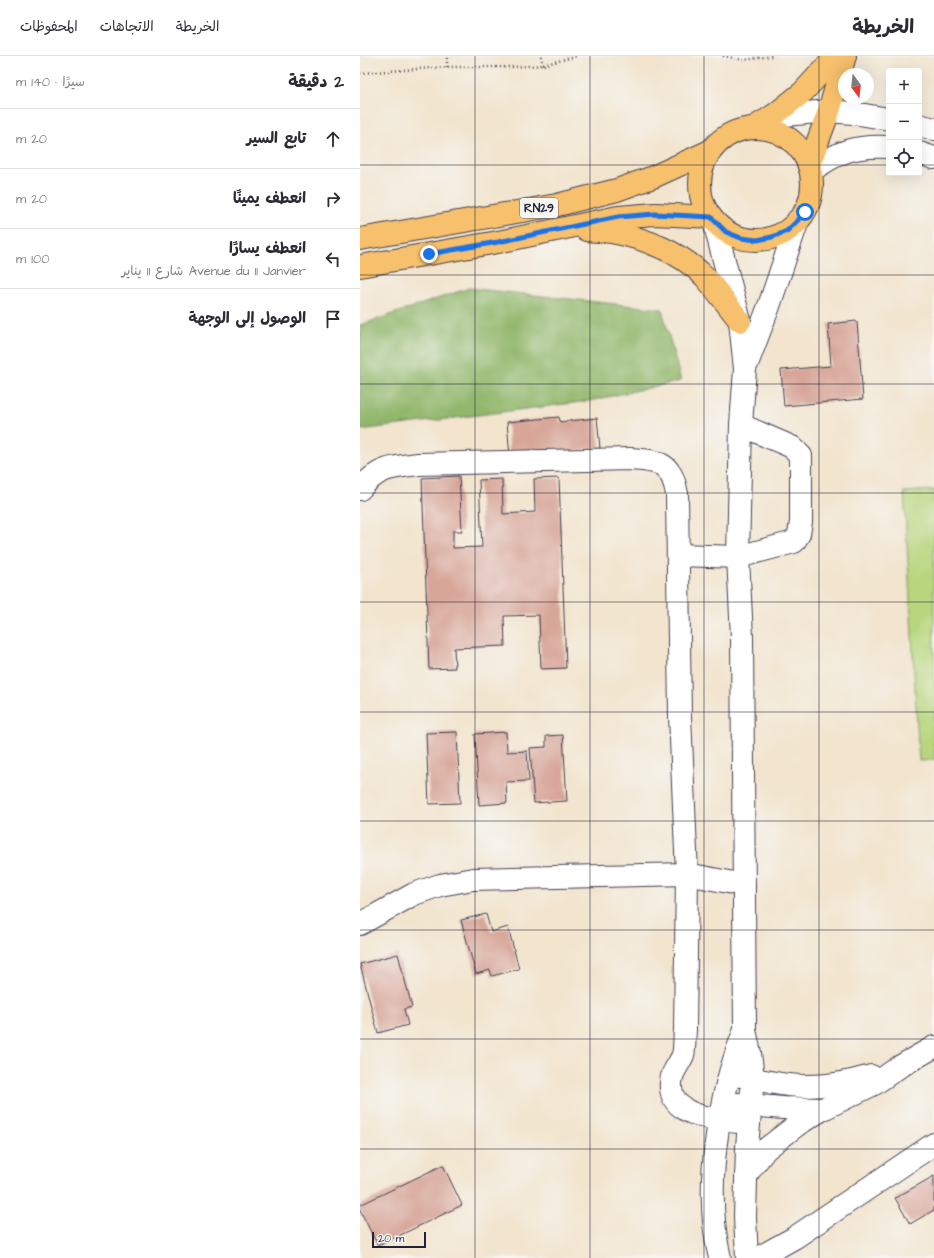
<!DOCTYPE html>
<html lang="ar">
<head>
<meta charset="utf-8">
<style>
	:root { --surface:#fff; --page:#f2f2f3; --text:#2b2b33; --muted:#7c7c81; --line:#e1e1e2 }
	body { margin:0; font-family:"Architects Daughter","Playpen Sans Arabic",sans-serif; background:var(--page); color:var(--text); direction:rtl }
	.controls { position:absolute; right:12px; top:12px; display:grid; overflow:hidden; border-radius:4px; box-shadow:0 4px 16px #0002 }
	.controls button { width:36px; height:36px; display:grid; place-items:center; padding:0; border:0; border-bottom:1px solid var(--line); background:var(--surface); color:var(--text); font:20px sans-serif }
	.compass { position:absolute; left:478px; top:12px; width:36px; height:36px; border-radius:50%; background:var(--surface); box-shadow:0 4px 16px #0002; rotate:165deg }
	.scale { position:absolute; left:12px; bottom:10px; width:54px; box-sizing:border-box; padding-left:4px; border:2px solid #22223b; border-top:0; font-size:11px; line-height:14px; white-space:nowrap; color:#22223b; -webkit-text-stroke:3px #f6f6f2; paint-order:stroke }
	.stop { position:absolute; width:12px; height:12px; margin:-9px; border:3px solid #1a73e8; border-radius:50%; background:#fff }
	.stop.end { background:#1a73e8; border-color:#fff; box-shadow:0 1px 4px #0008 }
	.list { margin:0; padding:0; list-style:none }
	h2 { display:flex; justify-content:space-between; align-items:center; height:52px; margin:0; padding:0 16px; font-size:17px }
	h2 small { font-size:13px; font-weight:400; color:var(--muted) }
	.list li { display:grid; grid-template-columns:26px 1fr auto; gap:12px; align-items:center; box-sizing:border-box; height:60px; padding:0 16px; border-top:1px solid var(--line) }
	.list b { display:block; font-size:15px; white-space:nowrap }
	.list p { margin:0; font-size:13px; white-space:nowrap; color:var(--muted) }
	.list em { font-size:13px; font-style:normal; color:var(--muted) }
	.icon { flex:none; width:22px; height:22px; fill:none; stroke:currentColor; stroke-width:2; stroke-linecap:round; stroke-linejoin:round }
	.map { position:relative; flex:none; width:574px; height:1202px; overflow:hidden; direction:ltr }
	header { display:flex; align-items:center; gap:24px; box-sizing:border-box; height:56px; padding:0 20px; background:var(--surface); border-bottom:1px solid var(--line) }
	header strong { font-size:19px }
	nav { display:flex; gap:22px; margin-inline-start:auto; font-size:14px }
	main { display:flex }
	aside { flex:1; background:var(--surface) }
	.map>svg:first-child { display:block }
	.green { fill:#b8d67d; stroke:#6d7c5c }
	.forest { fill:#92b76c; stroke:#5a6c54 }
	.building { fill:#d8a699 }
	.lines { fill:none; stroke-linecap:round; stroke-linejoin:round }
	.minor-casing { stroke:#413f51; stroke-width:24 }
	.major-casing { stroke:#413f51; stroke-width:24 }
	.path { stroke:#413f51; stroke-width:2.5; stroke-dasharray:1 3; stroke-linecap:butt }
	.minor { stroke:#fff; stroke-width:22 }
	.major { stroke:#f7c06c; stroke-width:22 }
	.route { stroke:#1a73e8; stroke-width:5 }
	.grid { fill:none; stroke:#22223b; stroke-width:1; stroke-opacity:0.55 }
	.labels { text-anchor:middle; stroke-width:4; stroke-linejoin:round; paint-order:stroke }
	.shield { fill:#f6f6f2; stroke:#626272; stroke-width:1 }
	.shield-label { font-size:12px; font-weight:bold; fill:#22223b }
</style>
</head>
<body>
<header>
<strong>الخريطة</strong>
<nav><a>الخريطة</a><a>الاتجاهات</a><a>المحفوظات</a></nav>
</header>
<main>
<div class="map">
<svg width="574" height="1202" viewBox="0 0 574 1202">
	<rect width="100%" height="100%" fill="#f6f6f2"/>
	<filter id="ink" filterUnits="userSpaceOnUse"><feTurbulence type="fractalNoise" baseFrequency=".025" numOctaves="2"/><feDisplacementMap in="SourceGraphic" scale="8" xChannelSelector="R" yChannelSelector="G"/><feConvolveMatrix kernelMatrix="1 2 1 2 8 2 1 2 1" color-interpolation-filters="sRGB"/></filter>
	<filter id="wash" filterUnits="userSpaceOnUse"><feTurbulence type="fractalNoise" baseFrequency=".012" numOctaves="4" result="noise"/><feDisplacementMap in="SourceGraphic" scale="16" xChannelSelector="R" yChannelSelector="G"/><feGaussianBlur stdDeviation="0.9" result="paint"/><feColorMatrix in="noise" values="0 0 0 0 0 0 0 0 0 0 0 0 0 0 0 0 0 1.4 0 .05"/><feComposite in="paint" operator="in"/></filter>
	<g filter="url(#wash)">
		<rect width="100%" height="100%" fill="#f2e4cd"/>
		<polygon class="green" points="574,434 574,704 559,705 544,436"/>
		<polygon class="forest" points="109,232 302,253 321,325 229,345 0,374 0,269"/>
		<g id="blocks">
			<g class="building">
				<polygon points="497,265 503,343 424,350 421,314 471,310 468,268"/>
				<polygon points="199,361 200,366 237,362 240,392 150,401 147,366"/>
				<polygon points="99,420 102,475 93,475 93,492 122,491 119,424 142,423 143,458 175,456 174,423 199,422 206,612 181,613 179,559 144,560 145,590 94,592 95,612 69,613 62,422"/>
				<polygon points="97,676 100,747 69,748 66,677"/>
				<polygon points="146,676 147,696 167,695 169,725 146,726 147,747 119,749 115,678"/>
				<polygon points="203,679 207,745 174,747 170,692 186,691 186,680"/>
				<polygon points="126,858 131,876 148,871 159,913 132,920 130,914 116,918 101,864"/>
				<polygon points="38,898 52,951 44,953 48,969 18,977 0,908"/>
				<polygon points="83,1109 102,1149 18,1190 0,1154 0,1149"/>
				<polygon points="574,1120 574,1154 550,1168 535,1142"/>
			</g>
		</g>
	</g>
	<g filter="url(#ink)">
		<use href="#blocks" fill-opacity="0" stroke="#413f51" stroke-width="1"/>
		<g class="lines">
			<g class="minor-casing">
				<g id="minor">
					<polyline points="413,60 469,55 493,57 529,63"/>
					<polyline points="559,69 574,73"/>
					<polyline points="559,97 574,102"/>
					<path d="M451,115C479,95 495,89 529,91"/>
					<polyline points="354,166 380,265 385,313 381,369 378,501 382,581 385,974 390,997 393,1022 387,1091 385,1161 387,1202"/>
					<polyline points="387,308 409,250 438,164"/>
					<path d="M0,433C18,412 31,411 58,408L270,403C300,405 311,406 317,438L320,660L327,818L325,975C324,982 325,992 323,999C319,1009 311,1016 311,1027C308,1064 365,1064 389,1067"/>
					<polyline points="319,499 378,501 434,486 439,478 441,466 441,400 432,391 381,369"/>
					<polyline points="0,868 54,838 80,829 113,823 327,818 384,829"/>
					<path d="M380,1020C396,1023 412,1027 428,1029C457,1032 484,1028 511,1020"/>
					<polyline points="377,1048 423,1052 463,1053"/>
					<polyline points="386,1119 406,1093 437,1069 463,1053 516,1027 539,1011 574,991"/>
					<path d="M360,1202C343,1133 358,1039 385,974"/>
					<polyline points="398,1202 434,1182 574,1088"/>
				</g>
			</g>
			<g class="major-casing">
				<g id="major">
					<polyline points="393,72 413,60 443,36 476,0"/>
					<circle cx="396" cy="128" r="56"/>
					<polyline points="449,109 469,55 485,0"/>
					<path d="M227,174C235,175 243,175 251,176C285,182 322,197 346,222C358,236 369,251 380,265"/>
					<polyline points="0,183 197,149 257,134 293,121 350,95"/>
					<polyline points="0,210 138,186 258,161 295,158 351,161"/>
				</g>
			</g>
			<g class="path">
				<polyline points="181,0 183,9"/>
				<polyline points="363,0 384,4 412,0"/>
				<polyline points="87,11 87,0"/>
				<polyline points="0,17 87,11 152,11 183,9 217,0"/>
			</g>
			<use href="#minor" class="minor"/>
			<use href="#major" class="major"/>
		</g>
	</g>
	<g class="lines" filter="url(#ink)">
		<polyline class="route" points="69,198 138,186 258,161 295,158 351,161 366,176 381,182 397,184 412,181 427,175 438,164 445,156"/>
	</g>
	<path class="grid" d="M115,0V1202M230,0V1202M344,0V1202M459,0V1202M0,109H529M559,109H574M0,219H574M0,328H574M0,437H574M0,546H574M0,656H574M0,765H574M0,874H574M0,983H574M0,1093H574"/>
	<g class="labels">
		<rect class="shield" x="160" y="142" width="38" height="20" rx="3"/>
		<g class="shield-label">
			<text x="179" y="156">RN29</text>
		</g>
	</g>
</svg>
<div class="controls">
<button>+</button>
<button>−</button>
<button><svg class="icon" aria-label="locate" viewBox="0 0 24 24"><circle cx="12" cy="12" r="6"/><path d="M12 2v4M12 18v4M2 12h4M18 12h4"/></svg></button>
</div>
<svg class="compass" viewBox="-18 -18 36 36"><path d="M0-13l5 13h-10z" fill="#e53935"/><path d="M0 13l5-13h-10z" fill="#7c7c81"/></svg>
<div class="scale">20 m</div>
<div class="stop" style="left:445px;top:156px"></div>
<div class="stop end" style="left:69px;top:198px"></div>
</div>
<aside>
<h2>2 دقيقة<small>سيرًا · 140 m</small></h2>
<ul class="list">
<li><svg class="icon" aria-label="ahead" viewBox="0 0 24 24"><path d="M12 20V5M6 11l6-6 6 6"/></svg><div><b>تابع السير</b></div><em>20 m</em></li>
<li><svg class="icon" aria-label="right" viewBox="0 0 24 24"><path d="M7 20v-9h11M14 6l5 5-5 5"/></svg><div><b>انعطف يمينًا</b></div><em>20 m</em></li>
<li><svg class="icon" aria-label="left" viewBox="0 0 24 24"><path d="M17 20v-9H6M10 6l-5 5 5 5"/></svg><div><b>انعطف يسارًا</b><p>Avenue du 11 Janvier شارع 11 يناير</p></div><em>100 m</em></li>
<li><svg class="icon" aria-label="arrive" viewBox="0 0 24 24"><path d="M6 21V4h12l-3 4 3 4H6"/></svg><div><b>الوصول إلى الوجهة</b></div></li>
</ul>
</aside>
</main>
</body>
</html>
